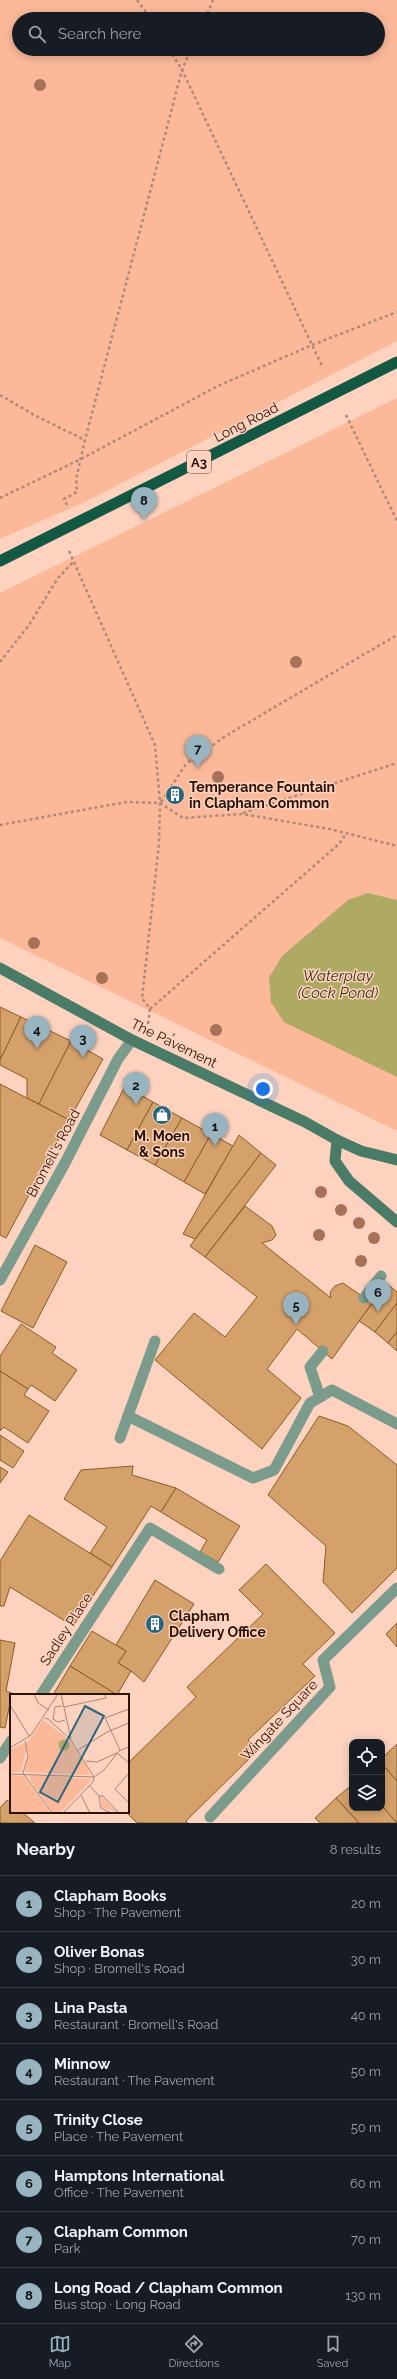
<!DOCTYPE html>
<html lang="en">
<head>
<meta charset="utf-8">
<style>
	:root { --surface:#171b24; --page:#242831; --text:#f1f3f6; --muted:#9ea1a6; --line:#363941; --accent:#97b4c0 }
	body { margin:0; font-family:Raleway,sans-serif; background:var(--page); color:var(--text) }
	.controls { position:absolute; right:12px; bottom:12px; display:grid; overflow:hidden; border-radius:8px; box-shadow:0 2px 10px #0003 }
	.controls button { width:36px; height:36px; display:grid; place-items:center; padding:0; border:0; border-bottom:1px solid var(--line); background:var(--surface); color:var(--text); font:20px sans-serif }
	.you { position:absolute; left:263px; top:1089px; width:14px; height:14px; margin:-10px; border:3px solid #fff; border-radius:50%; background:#1a73e8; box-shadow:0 0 0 6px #1a73e833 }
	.badge { display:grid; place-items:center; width:26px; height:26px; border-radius:50%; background:var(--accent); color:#111; font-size:13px; font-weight:700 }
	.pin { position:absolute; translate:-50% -33px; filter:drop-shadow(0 1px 2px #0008) }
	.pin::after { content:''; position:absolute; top:21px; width:14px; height:12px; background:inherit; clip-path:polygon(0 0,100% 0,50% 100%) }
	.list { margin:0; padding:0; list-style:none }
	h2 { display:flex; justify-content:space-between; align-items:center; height:52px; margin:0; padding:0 16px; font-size:17px }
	h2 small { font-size:13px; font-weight:400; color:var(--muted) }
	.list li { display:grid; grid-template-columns:26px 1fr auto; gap:12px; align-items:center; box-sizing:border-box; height:56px; padding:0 16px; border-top:1px solid var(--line) }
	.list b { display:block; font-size:15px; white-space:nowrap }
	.list p { margin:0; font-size:13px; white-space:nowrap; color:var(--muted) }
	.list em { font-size:13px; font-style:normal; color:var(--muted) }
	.icon { flex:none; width:22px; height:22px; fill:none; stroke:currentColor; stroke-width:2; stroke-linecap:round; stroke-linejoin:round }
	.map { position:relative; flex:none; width:397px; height:1823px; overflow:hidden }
	.search { position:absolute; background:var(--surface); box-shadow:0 2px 10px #0003; left:12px; right:12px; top:12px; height:44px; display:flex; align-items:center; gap:10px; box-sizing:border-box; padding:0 14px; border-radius:22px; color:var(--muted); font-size:15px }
	.sheet { height:500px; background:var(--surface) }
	nav { display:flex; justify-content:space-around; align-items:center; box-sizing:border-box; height:56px; border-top:1px solid var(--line); background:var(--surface); font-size:11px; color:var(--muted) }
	nav a { display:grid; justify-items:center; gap:2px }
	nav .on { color:var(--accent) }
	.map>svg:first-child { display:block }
	.green { fill:#fbb99a; fill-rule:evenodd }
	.water { fill:#aeaa63 }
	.building { fill:#d5a16b; stroke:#8a5c27 }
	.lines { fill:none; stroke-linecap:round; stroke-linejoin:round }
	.path { stroke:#ad8979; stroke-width:2.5; stroke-dasharray:3 3; stroke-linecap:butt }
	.service { stroke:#7b9b8d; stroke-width:11 }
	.pedestrian { stroke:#7b9b8d; stroke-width:11 }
	.minor { stroke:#7b9b8d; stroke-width:11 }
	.secondary { stroke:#497b66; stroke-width:11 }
	.trunk { stroke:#125842; stroke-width:11 }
	.tree { fill:#a67156 }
	.labels { text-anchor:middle; stroke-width:3; stroke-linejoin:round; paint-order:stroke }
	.shield { fill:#fdd2bf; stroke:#694c3e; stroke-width:1 }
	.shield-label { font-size:13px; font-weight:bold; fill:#2a1206 }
	.street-label { font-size:14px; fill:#2a1206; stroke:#fdd2bf }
	.poi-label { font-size:14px; font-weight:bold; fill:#2a1206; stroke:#fdd2bf; text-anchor:start }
	.water-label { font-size:15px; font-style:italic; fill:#353313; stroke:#fdd2bf }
	.inset-road { fill:none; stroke:#a98575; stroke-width:1 }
	.view { fill:#2a677e; fill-opacity:0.15; stroke:#2a677e; stroke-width:2 }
	.inset-edge { fill:none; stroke:#2a1206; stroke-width:2 }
</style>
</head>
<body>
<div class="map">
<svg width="397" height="1823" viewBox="0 0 397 1823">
	<rect width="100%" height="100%" fill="#fdd2bf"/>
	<g class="green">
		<path d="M0,0H397V341L87,501L0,539ZM19,19H378V49H19Z"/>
		<polygon points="397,398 397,1131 0,938 0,593"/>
	</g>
	<polygon class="water" points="368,893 397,900 397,1077 284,1022 271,1002 269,978 282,956 348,900"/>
	<g class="building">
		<polygon points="178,791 180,801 174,802 172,793"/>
		<polygon points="0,1007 21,1017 0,1060"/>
		<polygon points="21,1017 71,1041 39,1104 27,1098 27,1079 0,1065 0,1060"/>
		<polygon points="71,1041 103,1059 69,1120 39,1104"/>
		<polygon points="0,1084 69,1120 6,1238 0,1235"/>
		<polygon points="125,1086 153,1102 127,1150 100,1135"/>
		<polygon points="153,1102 182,1118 155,1165 127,1150"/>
		<polygon points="182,1118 211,1134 184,1182 155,1165"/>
		<polygon points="211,1134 233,1146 205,1194 184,1182"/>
		<polygon points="239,1135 261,1153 195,1239 183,1234"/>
		<polygon points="261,1153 276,1165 205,1257 190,1246"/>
		<polygon points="245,1206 272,1226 276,1235 272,1240 262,1243 331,1298 330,1292 335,1286 343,1283 372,1303 332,1359 297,1329 267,1369 301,1398 262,1449 155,1360 194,1313 225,1337 257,1297 205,1257"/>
		<polygon points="35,1245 67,1262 33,1328 1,1311"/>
		<polygon points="387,1284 397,1292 397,1303 375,1332 359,1321"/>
		<polygon points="397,1303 397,1332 388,1343 375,1332"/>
		<polygon points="21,1324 56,1347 52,1353 77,1370 55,1401 31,1385 28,1389 0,1371 0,1356"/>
		<polygon points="397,1332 397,1351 388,1343"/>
		<polygon points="0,1371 28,1389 24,1395 49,1411 28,1443 4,1427 0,1431"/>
		<polygon points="319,1416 348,1426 397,1465 397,1568 352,1613 323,1582 326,1546 268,1495"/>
		<polygon points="0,1435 24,1451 13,1468 0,1460"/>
		<polygon points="133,1466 132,1475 176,1488 161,1512 151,1506 112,1567 90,1553 107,1527 64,1499 81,1470"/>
		<polygon points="0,1467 8,1472 0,1483"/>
		<polygon points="176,1488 240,1526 218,1562 200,1552 207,1540 161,1512"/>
		<polygon points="29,1515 112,1567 73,1626 10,1587 4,1606 0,1606 0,1561"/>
		<polygon points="266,1564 335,1633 303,1664 315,1676 248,1740 258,1750 186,1821 188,1823 137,1823 126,1812 128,1812 128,1763 196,1697 187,1687 263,1614 239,1590"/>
		<polygon points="155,1580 194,1604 144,1682 131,1671 118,1663 126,1651 116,1645"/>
		<polygon points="397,1623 397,1647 386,1634"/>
		<polygon points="92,1631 126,1651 118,1663 131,1671 117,1695 70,1666"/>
		<polygon points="0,1640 15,1643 6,1691 12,1693 5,1728 0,1727"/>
		<polygon points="70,1666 117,1695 118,1695 53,1695"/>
		<polygon points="397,1744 397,1781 382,1764 382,1758"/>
		<polygon points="382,1764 397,1781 397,1823 382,1806"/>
		<polygon points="352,1785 352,1808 382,1806 397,1823 359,1823 336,1798"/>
		<polygon points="336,1798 359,1823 320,1823 315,1818"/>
		<polygon points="7,1800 11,1803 11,1812 22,1812 35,1823 0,1823 0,1808"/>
	</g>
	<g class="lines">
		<g class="path">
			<polyline points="137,0 151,19"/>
			<polyline points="205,19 213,0"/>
			<polyline points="169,49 182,70 322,366"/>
			<polyline points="0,395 36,416 85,440"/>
			<polyline points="346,415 397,521"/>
			<polyline points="0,498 81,459 218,386 312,345 397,312"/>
			<polyline points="67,505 64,499 77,492 76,479 85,440 182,70 191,49"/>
			<polyline points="69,551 155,745 160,803 159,844 142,998 150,1009 148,1024"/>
			<polyline points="0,662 29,625 58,578 74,561"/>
			<polyline points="161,802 186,764 224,737 397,635"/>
			<polyline points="243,813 397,763"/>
			<polyline points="0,825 126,802 160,803 183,818 242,814 330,829 397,846"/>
			<polyline points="150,1009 339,844 346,834"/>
			<polyline points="173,1036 176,1031"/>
		</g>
		<g class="service">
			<polyline points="364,1298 381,1276"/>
			<polyline points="320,1397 310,1367 323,1351"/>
			<polyline points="128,1416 253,1478 274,1470 310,1403 332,1390 397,1424"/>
			<polyline points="120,1438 155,1341"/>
			<polyline points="41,1695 150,1528 219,1569"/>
			<polyline points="0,1758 11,1741"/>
		</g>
		<polyline class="pedestrian" points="210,1817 330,1687 323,1660 397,1588"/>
		<polyline class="minor" points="0,1280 65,1163 118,1059 132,1040"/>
		<g class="secondary">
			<polyline points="0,968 132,1040 305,1122 337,1140 361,1151 397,1160"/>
			<polyline points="337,1140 335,1161 349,1181 397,1222"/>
		</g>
		<polyline class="trunk" points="0,561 397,362"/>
	</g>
	<g class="tree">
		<circle cx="40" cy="85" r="6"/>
		<circle cx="296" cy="662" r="6"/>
		<circle cx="218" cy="777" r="6"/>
		<circle cx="34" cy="943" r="6"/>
		<circle cx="102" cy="978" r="6"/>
		<circle cx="216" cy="1030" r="6"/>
		<circle cx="321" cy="1192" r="6"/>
		<circle cx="341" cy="1210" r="6"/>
		<circle cx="359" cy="1223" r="6"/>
		<circle cx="319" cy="1235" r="6"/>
		<circle cx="374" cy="1238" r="6"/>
		<circle cx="361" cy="1261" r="6"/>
	</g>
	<defs>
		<g id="building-disc" transform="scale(1)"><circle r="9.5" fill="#2a677e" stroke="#fdd2bf"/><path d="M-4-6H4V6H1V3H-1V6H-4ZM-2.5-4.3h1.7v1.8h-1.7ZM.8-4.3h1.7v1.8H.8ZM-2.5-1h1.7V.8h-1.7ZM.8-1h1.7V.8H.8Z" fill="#fff"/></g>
		<g id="shop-disc" transform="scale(1)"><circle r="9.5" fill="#2a677e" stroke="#fdd2bf"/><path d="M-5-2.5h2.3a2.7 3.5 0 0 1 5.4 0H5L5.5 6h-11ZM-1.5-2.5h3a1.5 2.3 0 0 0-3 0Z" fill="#fff"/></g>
	</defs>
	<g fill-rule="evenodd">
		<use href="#building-disc" x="175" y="795"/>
		<use href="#shop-disc" x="162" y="1115"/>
		<use href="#building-disc" x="155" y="1624"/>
	</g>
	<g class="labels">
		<rect class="shield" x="187" y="451" width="24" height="22" rx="3"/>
		<g class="shield-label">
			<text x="199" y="467">A3</text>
		</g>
		<g class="street-label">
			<text transform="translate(246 422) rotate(-27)" y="5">Long Road</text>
			<text transform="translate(174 1043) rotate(26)" y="5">The Pavement</text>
			<text transform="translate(53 1153) rotate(-62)" y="5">Bromell's Road</text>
			<text transform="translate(66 1629) rotate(-57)" y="5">Sadley Place</text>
			<text transform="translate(279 1720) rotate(-47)" y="5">Wingate Square</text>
		</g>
		<g class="poi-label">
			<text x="189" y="792">Temperance Fountain<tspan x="189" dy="16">in Clapham Common</tspan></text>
			<text x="162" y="1141" text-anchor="middle">M. Moen<tspan x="162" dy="16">&amp; Sons</tspan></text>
			<text x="169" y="1621">Clapham<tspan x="169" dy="16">Delivery Office</tspan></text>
		</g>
		<g class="water-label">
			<text x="338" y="981">Waterplay<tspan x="338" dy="17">(Cock Pond)</tspan></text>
		</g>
	</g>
	<g transform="translate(10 1694)">
		<rect width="119" height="119" fill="#fdd2bf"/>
		<path d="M33,26L58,45L75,69L80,81L15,78L19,57H16L11,78H0V56L14,49L16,50ZM0,81L14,82L40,119H0ZM20,81L81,85V86L50,119H43L20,86ZM91,102L105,116L106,118L92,113Z" fill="#fbb99a"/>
		<path d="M48.5 51a5.5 5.5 0 1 1 11 0a5.5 5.5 0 1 1-11 0Z" fill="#aeaa63"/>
		<path class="inset-road" d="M24,0L28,9L39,16M51,0L61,45M0,11L19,42M52,12L45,13L43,25L48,28L55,26M54,13L96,4L95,0M34,24L38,25L60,45L84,83M15,47L18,62L13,79L42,119M0,54L21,41L48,0M68,56L97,38L119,29M110,56L95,24L119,15M76,67L87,68L107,59L119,69M119,79L105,95L119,109M0,80L84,83L94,76L109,57L119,53M80,92L89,102L91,114L101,119L108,118M71,101L80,119M89,102H93L109,119M53,119L83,88L84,83"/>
		<path class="view" d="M75,12L94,22L48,108L30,98Z"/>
		<rect width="119" height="119" class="inset-edge"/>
	</g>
</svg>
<div class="controls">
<button><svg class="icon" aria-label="locate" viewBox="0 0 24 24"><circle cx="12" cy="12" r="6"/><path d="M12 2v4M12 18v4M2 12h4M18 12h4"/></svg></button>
<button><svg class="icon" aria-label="layers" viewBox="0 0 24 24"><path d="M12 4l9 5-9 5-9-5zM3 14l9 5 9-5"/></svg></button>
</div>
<div class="you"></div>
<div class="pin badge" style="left:215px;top:1146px">1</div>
<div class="pin badge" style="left:136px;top:1105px">2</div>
<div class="pin badge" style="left:83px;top:1058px">3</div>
<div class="pin badge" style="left:37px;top:1049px">4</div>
<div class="pin badge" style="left:296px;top:1325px">5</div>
<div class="pin badge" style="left:378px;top:1312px">6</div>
<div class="pin badge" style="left:198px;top:768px">7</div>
<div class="pin badge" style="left:144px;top:520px">8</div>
<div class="search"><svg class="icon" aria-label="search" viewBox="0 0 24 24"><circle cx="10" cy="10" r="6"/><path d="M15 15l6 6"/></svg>Search here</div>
</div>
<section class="sheet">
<h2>Nearby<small>8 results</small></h2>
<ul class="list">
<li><span class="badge">1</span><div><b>Clapham Books</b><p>Shop · The Pavement</p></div><em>20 m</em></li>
<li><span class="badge">2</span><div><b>Oliver Bonas</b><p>Shop · Bromell's Road</p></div><em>30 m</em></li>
<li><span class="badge">3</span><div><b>Lina Pasta</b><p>Restaurant · Bromell's Road</p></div><em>40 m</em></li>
<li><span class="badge">4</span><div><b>Minnow</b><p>Restaurant · The Pavement</p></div><em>50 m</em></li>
<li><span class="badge">5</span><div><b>Trinity Close</b><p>Place · The Pavement</p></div><em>50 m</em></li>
<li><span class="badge">6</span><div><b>Hamptons International</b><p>Office · The Pavement</p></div><em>60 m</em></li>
<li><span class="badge">7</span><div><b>Clapham Common</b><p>Park</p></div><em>70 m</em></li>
<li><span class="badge">8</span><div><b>Long Road / Clapham Common</b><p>Bus stop · Long Road</p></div><em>130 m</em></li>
</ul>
</section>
<nav>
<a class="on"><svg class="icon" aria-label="map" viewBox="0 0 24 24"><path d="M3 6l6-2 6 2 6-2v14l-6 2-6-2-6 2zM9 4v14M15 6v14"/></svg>Map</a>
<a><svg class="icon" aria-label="directions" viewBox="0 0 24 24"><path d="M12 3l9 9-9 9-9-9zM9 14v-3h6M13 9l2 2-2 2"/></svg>Directions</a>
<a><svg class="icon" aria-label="saved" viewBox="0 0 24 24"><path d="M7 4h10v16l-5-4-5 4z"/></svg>Saved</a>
</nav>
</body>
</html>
